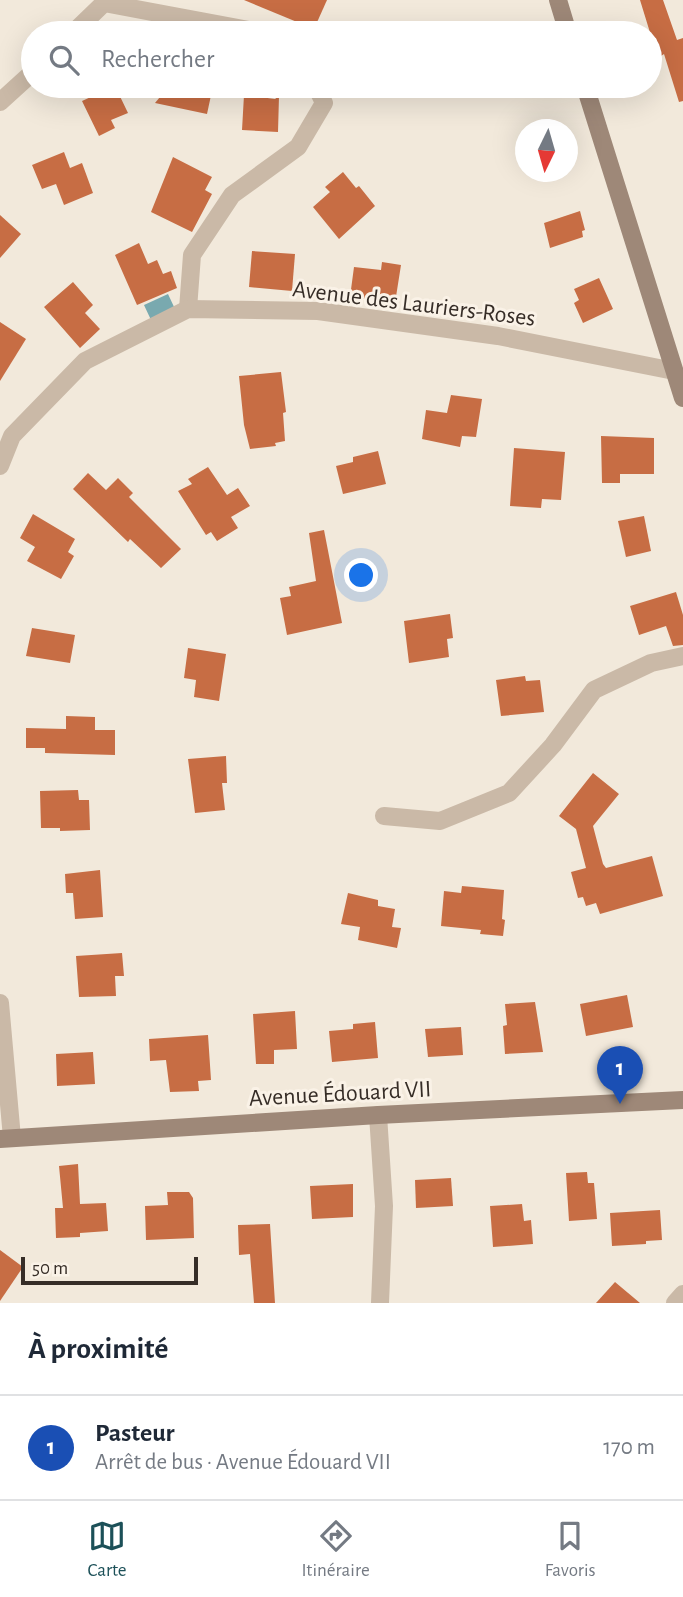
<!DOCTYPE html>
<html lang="fr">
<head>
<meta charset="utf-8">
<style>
	:root { --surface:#fff; --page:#f2f2f3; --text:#1f2937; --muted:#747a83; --line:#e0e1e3; --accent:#1c5058 }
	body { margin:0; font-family:"Alegreya Sans",sans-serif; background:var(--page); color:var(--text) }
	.compass { position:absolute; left:515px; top:119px; width:63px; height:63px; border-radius:50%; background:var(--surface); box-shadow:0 7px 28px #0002; rotate:185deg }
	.scale { position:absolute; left:21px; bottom:18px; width:177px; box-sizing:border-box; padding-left:7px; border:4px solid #362d27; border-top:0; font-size:19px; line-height:24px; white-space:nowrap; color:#362d27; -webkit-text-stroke:5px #faf2e7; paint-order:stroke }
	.you { position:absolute; left:362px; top:576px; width:24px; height:24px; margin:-18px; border:5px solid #fff; border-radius:50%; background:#1a73e8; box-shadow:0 0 0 10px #1a73e833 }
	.badge { display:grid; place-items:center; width:46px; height:46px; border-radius:50%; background:var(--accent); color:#fff; font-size:23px; font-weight:700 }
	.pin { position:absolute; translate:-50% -58px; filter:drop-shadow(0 2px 4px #0008) }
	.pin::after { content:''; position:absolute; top:37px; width:24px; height:21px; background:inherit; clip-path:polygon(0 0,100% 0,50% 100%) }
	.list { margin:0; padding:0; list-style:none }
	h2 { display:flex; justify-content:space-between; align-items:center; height:91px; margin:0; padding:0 28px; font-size:30px }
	h2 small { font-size:23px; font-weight:400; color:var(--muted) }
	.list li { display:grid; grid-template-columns:46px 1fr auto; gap:21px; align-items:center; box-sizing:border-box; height:105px; padding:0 28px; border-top:2px solid var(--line) }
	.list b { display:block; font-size:26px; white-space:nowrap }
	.list p { margin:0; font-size:23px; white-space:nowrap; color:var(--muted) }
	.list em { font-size:23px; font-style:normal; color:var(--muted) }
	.icon { flex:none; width:38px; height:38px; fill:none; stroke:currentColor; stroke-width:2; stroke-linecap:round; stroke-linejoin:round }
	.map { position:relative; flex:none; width:683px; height:1303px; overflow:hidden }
	.search { position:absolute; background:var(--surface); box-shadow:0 7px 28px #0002; left:21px; right:21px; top:21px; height:77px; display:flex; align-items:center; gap:18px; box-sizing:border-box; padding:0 24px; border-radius:38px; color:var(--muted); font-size:26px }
	.sheet { height:196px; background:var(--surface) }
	nav { display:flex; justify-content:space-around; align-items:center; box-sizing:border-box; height:98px; border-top:2px solid var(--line); background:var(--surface); font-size:19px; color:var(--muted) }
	nav a { display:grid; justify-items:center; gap:4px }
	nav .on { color:var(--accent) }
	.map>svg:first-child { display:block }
	.water { fill:#79a9af }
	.building { fill:#c76d44 }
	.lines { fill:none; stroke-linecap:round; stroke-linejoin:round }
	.street { stroke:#cab9a7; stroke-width:18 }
	.secondary { stroke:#9e8878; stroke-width:18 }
	.labels { text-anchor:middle; stroke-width:6; stroke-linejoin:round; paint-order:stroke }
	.street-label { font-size:24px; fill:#362d27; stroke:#faf2e7 }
</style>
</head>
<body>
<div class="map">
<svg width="683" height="1303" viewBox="0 0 683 1303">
	<rect width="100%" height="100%" fill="#f2e9db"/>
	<polygon class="water" points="168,294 175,309 151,320 144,305"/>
	<g class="building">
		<polygon points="244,0 327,0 314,29"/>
		<polygon points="640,0 663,0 677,40 683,38 683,101 679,102 664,54 661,56 656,38 652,39"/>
		<polygon points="115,86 128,113 111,120 115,128 99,136 82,101"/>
		<polygon points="169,86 213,86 207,114 155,103"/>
		<polygon points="244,95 275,99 279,96 278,132 242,130"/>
		<polygon points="64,152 70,168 82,163 93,193 64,205 56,184 42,189 32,165"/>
		<polygon points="173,157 212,177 205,190 212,194 192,232 151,212"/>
		<polygon points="343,172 356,188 359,186 375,206 339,239 313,207 330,192 325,187"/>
		<polygon points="580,211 585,230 582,231 583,237 550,248 544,223"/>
		<polygon points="0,215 21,234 0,258"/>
		<polygon points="139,243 148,264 157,260 163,274 171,271 177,288 137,305 115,255"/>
		<polygon points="252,251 295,254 292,291 249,287"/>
		<polygon points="382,262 401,265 395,303 350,297 354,267 381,270"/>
		<polygon points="599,278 613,309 583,323 574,303 579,300 574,289"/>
		<polygon points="73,282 93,305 85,313 100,329 80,348 44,307"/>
		<polygon points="0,322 26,339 0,381"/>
		<polygon points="281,372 286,412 283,413 285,441 275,443 276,446 250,449 244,425 239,376"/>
		<polygon points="451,395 482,399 476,437 462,436 460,447 422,439 426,410 447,413"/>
		<polygon points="601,436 654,438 654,474 620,474 620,483 602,483"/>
		<polygon points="514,448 565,452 561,500 542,499 541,508 510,506"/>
		<polygon points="378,451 386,484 343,494 336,466 353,462 353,457"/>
		<polygon points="208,467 227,495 238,488 250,506 231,517 238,528 217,541 211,532 206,535 178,491 192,484 188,479"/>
		<polygon points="88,473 106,490 118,478 133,493 129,497 181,549 161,568 130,539 128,542 73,489"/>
		<polygon points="33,514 75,539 68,552 74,556 61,579 27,561 35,547 20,538"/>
		<polygon points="644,516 651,551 626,557 618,521"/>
		<polygon points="324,530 342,623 287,635 280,598 291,596 289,587 316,581 309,533"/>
		<polygon points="676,592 683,615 683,645 673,646 666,626 639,635 630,606"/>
		<polygon points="450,614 453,638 447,639 449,657 409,663 404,621"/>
		<polygon points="32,628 75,635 70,663 26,656"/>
		<polygon points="188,648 226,654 219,701 194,697 196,680 184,678"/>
		<polygon points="525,676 526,681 540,680 544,712 501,716 496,680"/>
		<polygon points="66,716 95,717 95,730 115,730 115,755 45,753 45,748 26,748 26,728 66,729"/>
		<polygon points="226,756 227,783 222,783 225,810 195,813 188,759"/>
		<polygon points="593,773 619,794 593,826 603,864 606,868 652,856 663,896 600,914 596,903 586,906 583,897 578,898 571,872 586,868 576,829 559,816"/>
		<polygon points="78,790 79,800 89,800 90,830 60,831 60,828 41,828 40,791"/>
		<polygon points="100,870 103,917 75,919 73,893 66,893 65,874"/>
		<polygon points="462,886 504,890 502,919 505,920 503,936 480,934 481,930 441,926 444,891 461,893"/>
		<polygon points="348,893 378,900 378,906 395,909 392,927 401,928 397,948 358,940 360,927 341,924"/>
		<polygon points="122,953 124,976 115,976 116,996 79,997 76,956"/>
		<polygon points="627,995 633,1027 586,1036 580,1004"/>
		<polygon points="535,1002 543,1052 505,1054 503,1026 507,1025 505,1004"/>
		<polygon points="295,1011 297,1049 274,1050 274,1064 256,1064 253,1014"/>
		<polygon points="375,1022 378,1058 332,1062 329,1031 353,1029 353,1024"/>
		<polygon points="461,1027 463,1055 428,1057 425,1029"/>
		<polygon points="208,1035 211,1080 198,1081 199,1091 170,1092 166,1060 150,1061 149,1039"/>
		<polygon points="93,1052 95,1084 57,1086 56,1054"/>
		<polygon points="78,1164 80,1204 106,1203 108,1231 80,1233 80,1237 56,1238 55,1208 63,1208 59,1166"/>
		<polygon points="587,1172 588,1183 594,1183 597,1219 569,1221 566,1173"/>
		<polygon points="451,1178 453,1206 416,1208 415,1180"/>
		<polygon points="353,1184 353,1217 312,1219 310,1186"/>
		<polygon points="167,1192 189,1192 193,1198 194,1238 146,1240 145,1206 168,1205"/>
		<polygon points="522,1204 524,1221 531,1220 533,1244 493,1247 490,1206"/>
		<polygon points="660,1210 662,1240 646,1241 646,1244 612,1246 610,1213"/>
		<polygon points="270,1224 275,1303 254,1303 250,1254 239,1255 238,1225"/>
		<polygon points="0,1250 23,1267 0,1301"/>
		<polygon points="615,1282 640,1303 596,1303"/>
	</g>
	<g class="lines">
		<g class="street">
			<polyline points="73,33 104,3 264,33"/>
			<polyline points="0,102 33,72"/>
			<polyline points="188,309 192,255 232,195 298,147 324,103 316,86"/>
			<polyline points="0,466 12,436 85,361 188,309 318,311 498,336 674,371"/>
			<polyline points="384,816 440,821 509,793 553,745 594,690 651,663 683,656"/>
			<polyline points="0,1003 12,1138"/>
			<polyline points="378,1115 384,1206 380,1303"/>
			<polyline points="675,1303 683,1294"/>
		</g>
		<g class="secondary">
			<polyline points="558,0 568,33"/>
			<polyline points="585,86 683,398"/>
			<polyline points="0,1139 378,1115 683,1100"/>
		</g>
	</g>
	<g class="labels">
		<g class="street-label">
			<text transform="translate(414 303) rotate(7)" y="8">Avenue des Lauriers-Roses</text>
			<text transform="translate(340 1093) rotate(-3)" y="8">Avenue Édouard VII</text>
		</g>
	</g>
</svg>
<svg class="compass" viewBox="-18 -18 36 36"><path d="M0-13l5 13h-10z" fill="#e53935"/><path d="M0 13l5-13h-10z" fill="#747a83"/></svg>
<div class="scale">50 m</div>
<div class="you"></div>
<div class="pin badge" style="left:620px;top:1104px;background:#1a4fb4">1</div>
<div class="search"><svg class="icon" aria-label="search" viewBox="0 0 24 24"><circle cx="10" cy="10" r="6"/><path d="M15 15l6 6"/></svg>Rechercher</div>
</div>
<section class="sheet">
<h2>À proximité<small></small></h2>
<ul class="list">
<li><span class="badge" style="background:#1a4fb4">1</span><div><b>Pasteur</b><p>Arrêt de bus · Avenue Édouard VII</p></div><em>170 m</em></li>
</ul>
</section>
<nav>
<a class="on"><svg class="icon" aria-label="map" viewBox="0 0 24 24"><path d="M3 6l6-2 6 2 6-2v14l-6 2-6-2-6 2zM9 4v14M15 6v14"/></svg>Carte</a>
<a><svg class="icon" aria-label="directions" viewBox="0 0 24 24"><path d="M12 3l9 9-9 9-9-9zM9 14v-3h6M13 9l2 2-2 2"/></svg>Itinéraire</a>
<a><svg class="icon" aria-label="saved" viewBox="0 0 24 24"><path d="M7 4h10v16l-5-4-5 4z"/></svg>Favoris</a>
</nav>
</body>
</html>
